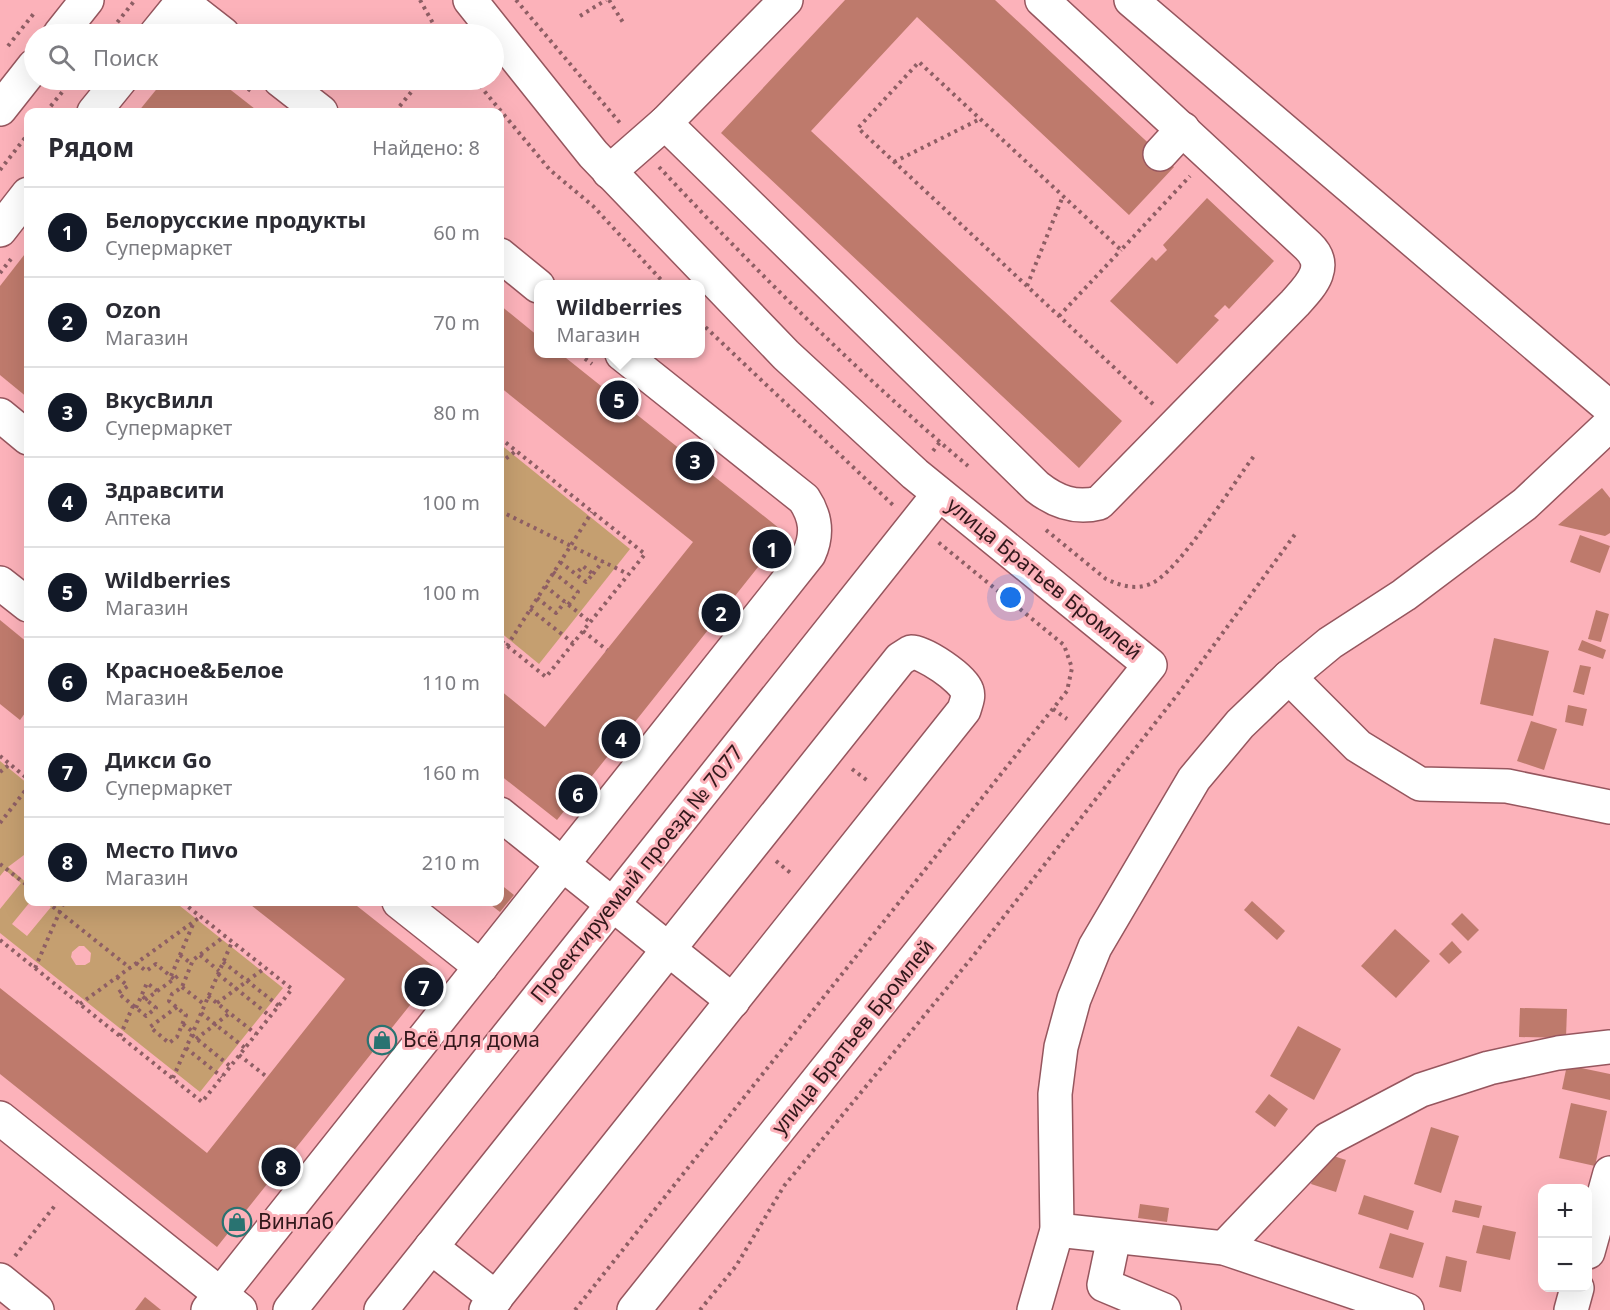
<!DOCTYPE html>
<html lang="ru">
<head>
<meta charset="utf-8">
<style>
	:root { --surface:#fff; --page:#f7f7f7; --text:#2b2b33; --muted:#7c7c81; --line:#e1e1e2; --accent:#111827 }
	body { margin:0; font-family:"Noto Sans",sans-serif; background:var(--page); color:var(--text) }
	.controls { position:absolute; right:18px; bottom:18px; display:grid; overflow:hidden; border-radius:12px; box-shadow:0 6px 24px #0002 }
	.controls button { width:54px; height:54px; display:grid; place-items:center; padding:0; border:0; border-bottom:2px solid var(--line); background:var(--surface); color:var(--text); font:30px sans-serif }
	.you { position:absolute; left:1011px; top:598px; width:21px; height:21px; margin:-15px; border:4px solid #fff; border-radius:50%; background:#1a73e8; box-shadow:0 0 0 9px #1a73e833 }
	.badge { display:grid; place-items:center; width:39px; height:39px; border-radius:50%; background:var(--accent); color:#fff; font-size:20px; font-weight:700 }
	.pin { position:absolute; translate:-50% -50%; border:3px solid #fff; box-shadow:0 2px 6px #0006 }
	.popup { position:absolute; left:534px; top:280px; width:171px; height:78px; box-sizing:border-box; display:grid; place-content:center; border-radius:12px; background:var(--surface); filter:drop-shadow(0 2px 4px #0005); font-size:20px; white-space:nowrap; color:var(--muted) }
	.popup b { font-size:22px; color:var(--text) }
	.popup::after { content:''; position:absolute; left:50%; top:100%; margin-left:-12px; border:12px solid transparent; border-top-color:var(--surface) }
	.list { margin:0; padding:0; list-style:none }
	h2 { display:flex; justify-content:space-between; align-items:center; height:78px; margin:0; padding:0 24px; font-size:26px }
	h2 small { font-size:20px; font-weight:400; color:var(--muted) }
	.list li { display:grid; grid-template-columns:39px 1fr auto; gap:18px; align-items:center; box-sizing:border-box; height:90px; padding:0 24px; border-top:2px solid var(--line) }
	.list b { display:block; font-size:22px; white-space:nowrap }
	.list p { margin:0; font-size:20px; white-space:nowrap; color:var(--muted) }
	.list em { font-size:20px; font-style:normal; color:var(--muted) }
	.icon { flex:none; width:33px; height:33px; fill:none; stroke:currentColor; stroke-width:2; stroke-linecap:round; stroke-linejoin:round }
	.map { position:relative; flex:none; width:1610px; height:1310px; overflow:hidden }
	.search { position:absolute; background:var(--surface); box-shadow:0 6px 24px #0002; left:24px; top:24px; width:480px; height:66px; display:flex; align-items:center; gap:15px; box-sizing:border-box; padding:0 21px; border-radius:33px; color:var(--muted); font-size:22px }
	.panel { position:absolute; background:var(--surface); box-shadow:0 6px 24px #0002; left:24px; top:108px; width:480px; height:798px; border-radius:12px }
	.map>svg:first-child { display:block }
	.green { fill:#c59f70; fill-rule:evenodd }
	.building { fill:#be7a6c }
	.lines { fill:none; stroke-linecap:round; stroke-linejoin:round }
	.minor-casing { stroke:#96565e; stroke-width:36 }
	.path { stroke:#8e5e64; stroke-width:4; stroke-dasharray:3 4.5; stroke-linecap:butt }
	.minor { stroke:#fff; stroke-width:33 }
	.labels { text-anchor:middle; stroke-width:6; stroke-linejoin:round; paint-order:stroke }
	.street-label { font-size:21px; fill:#32181b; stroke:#fcb2ba }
	.poi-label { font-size:21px; fill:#32181b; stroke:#fcb2ba; text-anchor:start }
</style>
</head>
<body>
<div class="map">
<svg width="1610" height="1310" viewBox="0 0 1610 1310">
	<rect width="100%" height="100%" fill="#fcb2ba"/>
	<g class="green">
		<polygon points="500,444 630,549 539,664 500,632"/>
		<path d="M0,761L28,784V852L8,867L28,884L30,902L12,924L27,936L51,907L44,902H175L283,988L200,1092L0,933V909L21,883L5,870L0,876ZM79,946H84L91,953L90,962L85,965H76L71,957L72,952Z"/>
	</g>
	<g class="building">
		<polygon points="845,0 995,0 1174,167 1129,215 917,17 811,131 1122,421 1079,468 721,133"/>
		<polygon points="164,80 218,80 259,112 138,112"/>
		<polygon points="1207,198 1274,261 1229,309 1225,305 1214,316 1219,320 1177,364 1110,301 1152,257 1156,261 1167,250 1163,245"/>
		<polygon points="28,250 28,398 0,375 0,286"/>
		<polygon points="500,305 538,336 538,354 561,354 785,533 557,820 500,775 500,690 545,727 693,542 500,387"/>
		<polygon points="1602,488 1610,498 1610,533 1605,536 1558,525"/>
		<polygon points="1580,535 1610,546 1600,573 1570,562"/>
		<polygon points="1596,610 1609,614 1601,642 1588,639"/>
		<polygon points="0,620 28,643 28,709 20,720 0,704"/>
		<polygon points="1494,638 1549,651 1533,716 1480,704"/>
		<polygon points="1582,640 1606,650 1603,659 1578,650"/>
		<polygon points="1580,665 1591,667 1584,695 1573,692"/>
		<polygon points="1568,705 1587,709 1583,726 1565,722"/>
		<polygon points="1531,721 1557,729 1544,770 1517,761"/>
		<polygon points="500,884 514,895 500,912 487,902 500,902"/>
		<polygon points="1252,901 1285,931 1277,940 1244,910"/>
		<polygon points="247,902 352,902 438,970 217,1247 0,1074 0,988 207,1153 345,979"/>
		<polygon points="1462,913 1479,930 1468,941 1451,924"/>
		<polygon points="1395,929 1430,961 1396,998 1361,966"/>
		<polygon points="1452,941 1462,952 1449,964 1439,954"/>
		<polygon points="1520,1008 1567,1009 1566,1038 1519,1037"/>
		<polygon points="1298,1026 1341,1049 1314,1100 1270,1076"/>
		<polygon points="1567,1065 1610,1074 1610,1100 1562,1089"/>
		<polygon points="1269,1094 1288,1109 1275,1127 1255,1112"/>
		<polygon points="1571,1103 1607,1111 1595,1166 1559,1158"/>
		<polygon points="1431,1127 1459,1136 1441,1193 1414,1184"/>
		<polygon points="1321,1152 1346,1160 1336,1192 1311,1184"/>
		<polygon points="1364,1195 1414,1211 1408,1230 1358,1214"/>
		<polygon points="1455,1200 1482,1206 1479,1218 1452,1212"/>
		<polygon points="1140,1204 1169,1208 1167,1222 1138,1218"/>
		<polygon points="1483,1225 1516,1232 1510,1260 1476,1253"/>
		<polygon points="1390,1233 1424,1243 1413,1278 1379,1268"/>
		<polygon points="1446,1256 1467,1261 1461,1292 1439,1287"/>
		<polygon points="145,1297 161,1310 135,1310"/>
	</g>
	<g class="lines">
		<g class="minor-casing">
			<g id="minor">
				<polyline points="470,0 593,154 786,355 915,474 1150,665 634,1310"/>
				<polyline points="1131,0 1610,408"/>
				<polyline points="60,34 87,0"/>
				<polyline points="156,34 182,2 223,34"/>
				<polyline points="280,80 321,112"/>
				<polyline points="0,109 34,66"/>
				<polyline points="94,112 120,80"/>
				<path d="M665,123L1037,487C1056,502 1075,509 1099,503L1295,303C1310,286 1330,267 1308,246L1042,0"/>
				<polyline points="1160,154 1183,129"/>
				<polyline points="609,172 665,123 786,0"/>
				<polyline points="0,230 28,194"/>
				<polyline points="500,255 538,286"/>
				<polyline points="0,415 28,438"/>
				<polyline points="0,583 28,605"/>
				<polyline points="1289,677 1358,746 1420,784 1507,786 1610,807"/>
				<polyline points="500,814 733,1001"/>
				<polyline points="399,902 481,967"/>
				<polyline points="0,1118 240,1310"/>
				<polyline points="1057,1230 1224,1248 1407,1310"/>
				<polyline points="1114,1237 1104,1285 1164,1310"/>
				<polyline points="431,1247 496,1298"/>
				<polyline points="1224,1248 1328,1139 1421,1090 1489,1068 1558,1053 1610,1047"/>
				<polyline points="1588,1252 1610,1173"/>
				<polyline points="0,1280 37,1310"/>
				<path d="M208,1310L809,554C818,534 816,517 804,499L622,354"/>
				<polyline points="290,1310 939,494"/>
				<path d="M381,1310L900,659L911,652C924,652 963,678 967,691C969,697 966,703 964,710L486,1310"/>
				<polyline points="1034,1310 1057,1230 1055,1094 1061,1047 1074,999 1095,947 1194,779 1240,724 1289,677 1330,643 1404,595 1525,504 1610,424"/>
				<polyline points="1571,1310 1577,1288"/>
			</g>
		</g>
		<g class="path">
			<polyline points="420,0 439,34"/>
			<polyline points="516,0 620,123"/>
			<polyline points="609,0 624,24"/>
			<polyline points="580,16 606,0"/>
			<polyline points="108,34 135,0"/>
			<polyline points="8,46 35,12"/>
			<polyline points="236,80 251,91"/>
			<polyline points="475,80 550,170 593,206 665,284"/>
			<polyline points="338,88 345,80"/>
			<polyline points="46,112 72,80"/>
			<polyline points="395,112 412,91"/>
			<polyline points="894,162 980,119"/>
			<path d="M659,167C757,272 858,373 968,466"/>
			<polyline points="0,170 28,134"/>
			<polyline points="500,171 504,165"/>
			<polyline points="0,273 11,259"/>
			<polyline points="1027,286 1063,196"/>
			<polyline points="1059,316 1121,250"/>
			<polyline points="700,322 893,505"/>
			<polyline points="579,354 592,364"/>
			<polyline points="1153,404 858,128 919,62 1121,250 1190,176"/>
			<polyline points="500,438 645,554 546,677 500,640"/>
			<polyline points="933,451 940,442"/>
			<polyline points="500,463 516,451"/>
			<polyline points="500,511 628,574"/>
			<path d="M1046,530L1106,579C1121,586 1135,590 1150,584C1177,575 1234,482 1254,456"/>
			<polyline points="560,562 586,582 593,574 583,566 576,574"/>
			<polyline points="553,572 578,592 568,605"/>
			<polyline points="593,574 603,561"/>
			<polyline points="545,586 590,622"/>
			<polyline points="537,598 556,613 565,602"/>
			<polyline points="530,609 573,643"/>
			<polyline points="583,631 607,650"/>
			<polyline points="507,646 592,512"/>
			<polyline points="1053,709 1067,719"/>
			<polyline points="0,756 28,779"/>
			<polyline points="852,769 868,781"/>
			<polyline points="0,772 10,764"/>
			<polyline points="0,823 28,787"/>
			<polyline points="776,861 793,875"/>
			<polyline points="0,864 28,886"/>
			<polyline points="47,902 130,968"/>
			<polyline points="0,940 202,1102 292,989 182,902"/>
			<polyline points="180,955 192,964"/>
			<polyline points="200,955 219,971"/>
			<polyline points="223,962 279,1006"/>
			<polyline points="136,963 146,971 156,964 174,979"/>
			<polyline points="35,968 64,902"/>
			<polyline points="218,974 270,1016"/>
			<polyline points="171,976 194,922"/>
			<polyline points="117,977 128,986 118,993 146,1016 156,1008 142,996"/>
			<polyline points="182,987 205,1005"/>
			<polyline points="208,996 256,1034"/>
			<polyline points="145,1000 178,976"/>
			<polyline points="217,1003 265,968"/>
			<polyline points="80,1004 200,917"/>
			<polyline points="177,1007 150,1027 169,1043 177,1037 186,1015 169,1001 172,994 182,987 193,960 225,936"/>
			<polyline points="136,1008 147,983 157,991"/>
			<polyline points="201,1013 245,1048"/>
			<polyline points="183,1024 193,1032"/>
			<polyline points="192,1035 230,1066"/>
			<polyline points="120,1036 133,1006"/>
			<polyline points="196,1039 230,1013"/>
			<polyline points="186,1048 222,1077"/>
			<polyline points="239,1055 267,1077"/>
			<polyline points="173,1078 232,942"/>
			<polyline points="15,1256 57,1203"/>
			<polyline points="575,1310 1067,691 1072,668 1064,645 938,542"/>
			<polyline points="700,1310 736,1266 784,1186 970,960 1181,690 1296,533"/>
		</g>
		<use href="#minor" class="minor"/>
	</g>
	<defs>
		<g id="shop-ring" transform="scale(1.5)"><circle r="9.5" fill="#fcb2ba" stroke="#297371" stroke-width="1.5"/><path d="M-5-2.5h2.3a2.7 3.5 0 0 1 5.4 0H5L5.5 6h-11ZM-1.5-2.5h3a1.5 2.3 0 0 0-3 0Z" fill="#297371"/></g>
	</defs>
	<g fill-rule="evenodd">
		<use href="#shop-ring" x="382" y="1040"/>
		<use href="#shop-ring" x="237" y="1222"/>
	</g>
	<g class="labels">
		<g class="street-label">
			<text transform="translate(1044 579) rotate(39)" y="7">улица Братьев Бромлей</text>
			<text transform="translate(637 874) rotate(-51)" y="7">Проектируемый проезд № 7077</text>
			<text transform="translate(853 1037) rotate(-51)" y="7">улица Братьев Бромлей</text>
		</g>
		<g class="poi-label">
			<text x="403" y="1047">Всё для дома</text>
			<text x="258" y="1229">Винлаб</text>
		</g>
	</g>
</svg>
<div class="controls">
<button>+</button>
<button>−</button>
</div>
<div class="you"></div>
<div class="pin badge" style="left:772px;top:549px">1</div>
<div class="pin badge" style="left:721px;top:613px">2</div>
<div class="pin badge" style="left:695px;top:461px">3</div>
<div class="pin badge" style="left:621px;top:739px">4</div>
<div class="pin badge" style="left:619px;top:400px">5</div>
<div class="popup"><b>Wildberries</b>Магазин</div>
<div class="pin badge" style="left:578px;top:794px">6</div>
<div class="pin badge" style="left:424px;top:987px">7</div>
<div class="pin badge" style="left:281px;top:1167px">8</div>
<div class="search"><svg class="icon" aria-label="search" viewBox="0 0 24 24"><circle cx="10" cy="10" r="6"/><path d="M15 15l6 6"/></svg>Поиск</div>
<section class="panel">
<h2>Рядом<small>Найдено: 8</small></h2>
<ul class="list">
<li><span class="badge">1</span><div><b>Белорусские продукты</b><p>Супермаркет</p></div><em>60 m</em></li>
<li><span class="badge">2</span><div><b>Ozon</b><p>Магазин</p></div><em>70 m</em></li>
<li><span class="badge">3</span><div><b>ВкусВилл</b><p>Супермаркет</p></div><em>80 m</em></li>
<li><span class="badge">4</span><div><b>Здравсити</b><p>Аптека</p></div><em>100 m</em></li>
<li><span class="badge">5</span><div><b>Wildberries</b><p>Магазин</p></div><em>100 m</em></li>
<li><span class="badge">6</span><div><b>Красное&amp;Белое</b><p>Магазин</p></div><em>110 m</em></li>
<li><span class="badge">7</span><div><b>Дикси Go</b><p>Супермаркет</p></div><em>160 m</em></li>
<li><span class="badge">8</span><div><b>Место Пиvo</b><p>Магазин</p></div><em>210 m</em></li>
</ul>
</section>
</div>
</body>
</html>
